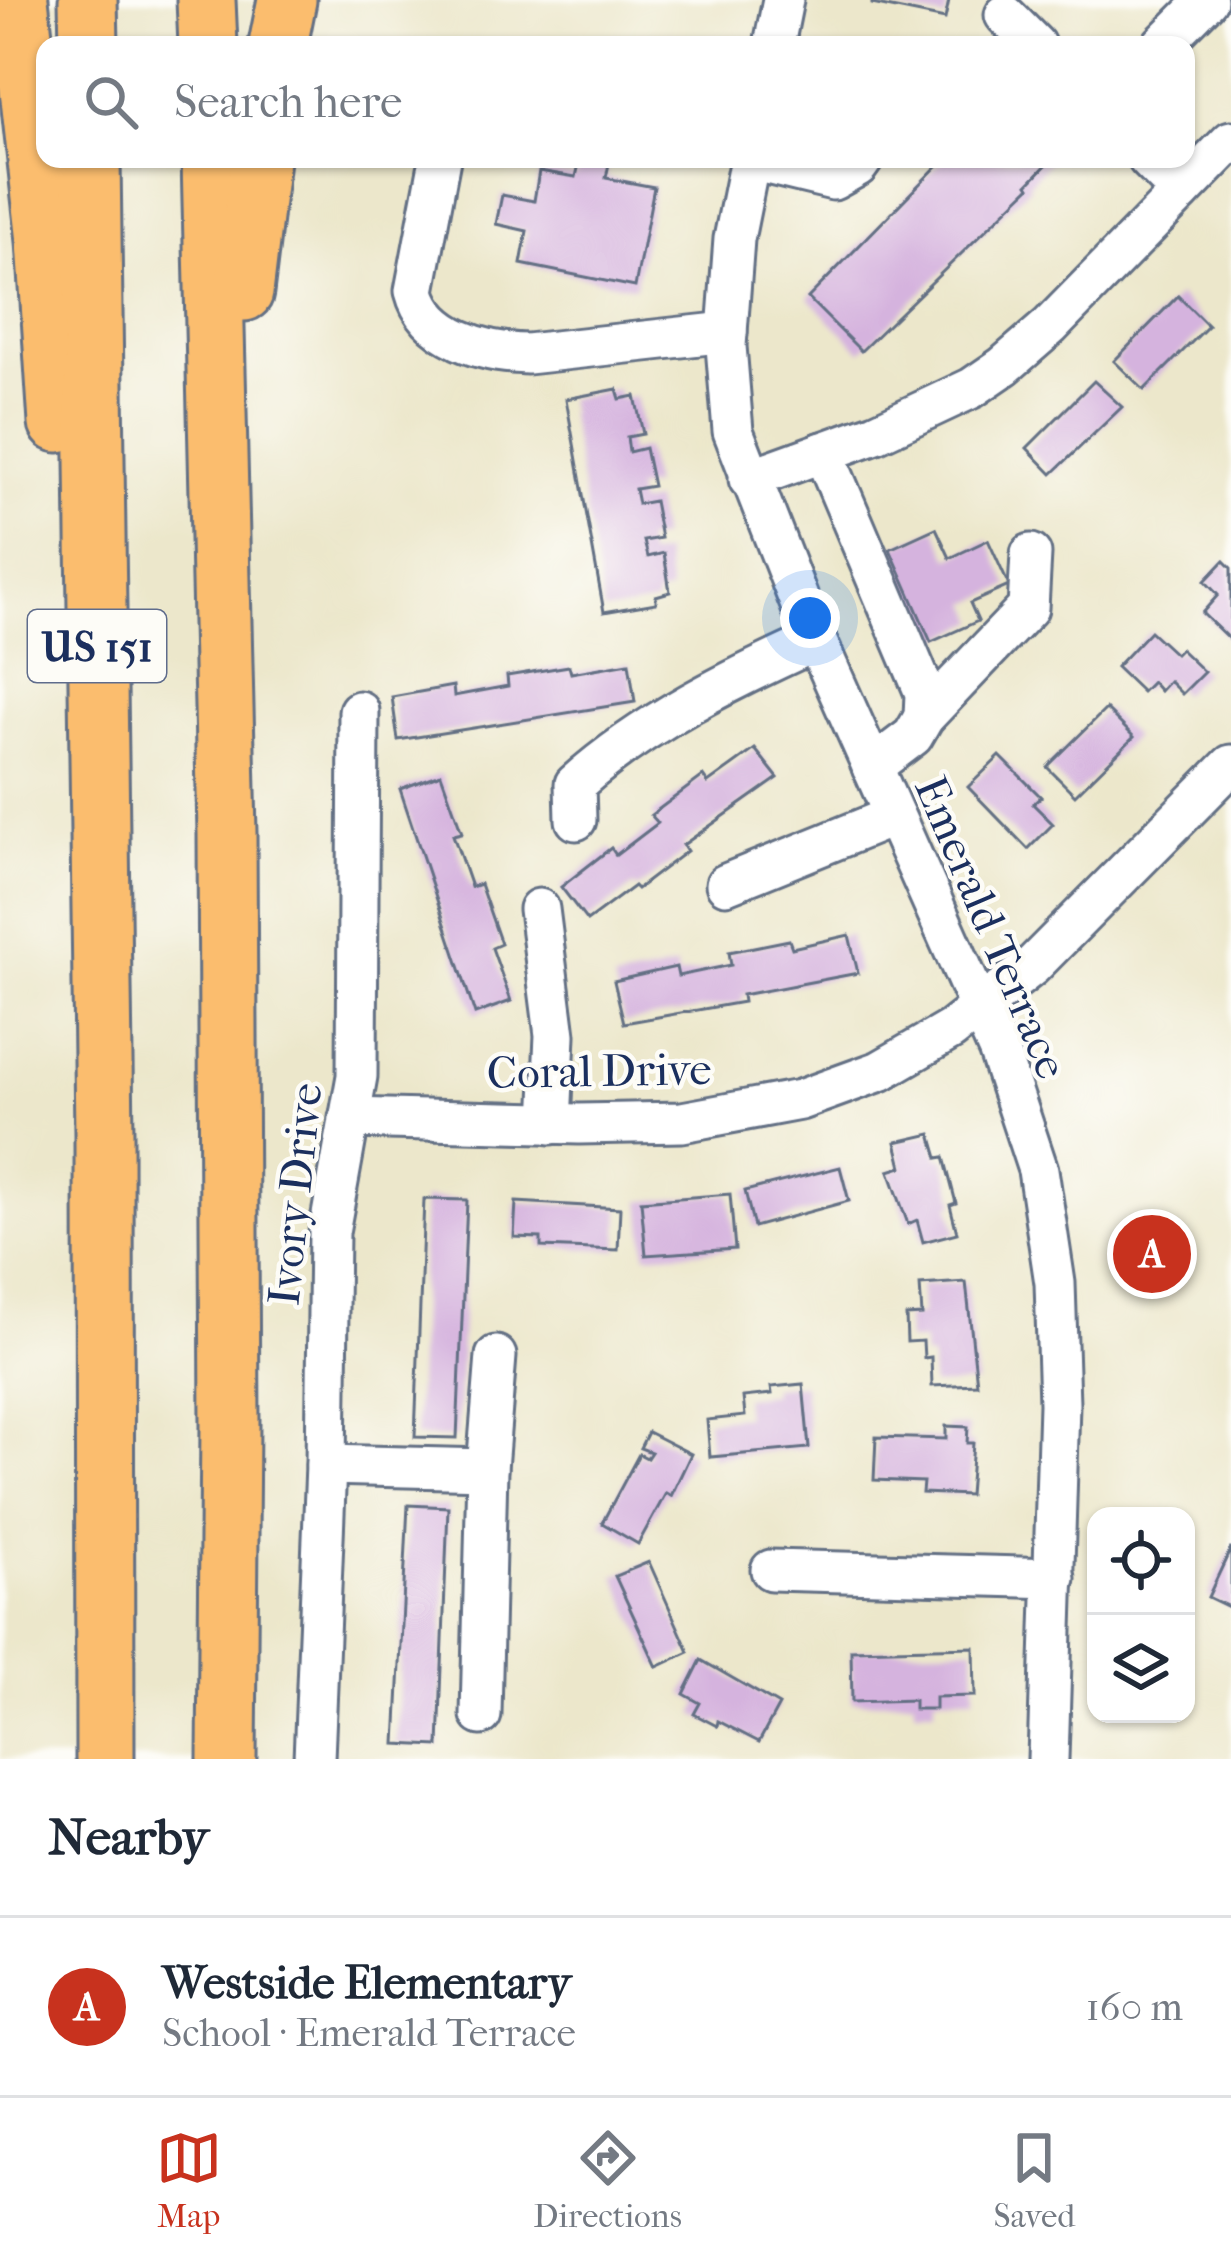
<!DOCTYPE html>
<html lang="en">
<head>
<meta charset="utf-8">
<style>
	:root { --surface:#fff; --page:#f2f2f3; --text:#1f2937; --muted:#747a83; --line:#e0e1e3; --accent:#c8321e }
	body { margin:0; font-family:"IM FELL French Canon",serif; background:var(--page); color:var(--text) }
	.controls { position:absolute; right:36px; bottom:36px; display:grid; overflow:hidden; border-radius:24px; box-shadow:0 3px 9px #0004 }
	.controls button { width:108px; height:108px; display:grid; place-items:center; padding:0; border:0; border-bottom:3px solid var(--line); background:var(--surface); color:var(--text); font:60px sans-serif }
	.you { position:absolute; left:810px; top:618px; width:42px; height:42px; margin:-30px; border:9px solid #fff; border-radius:50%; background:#1a73e8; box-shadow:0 0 0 18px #1a73e833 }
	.badge { display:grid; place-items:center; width:78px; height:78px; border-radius:50%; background:var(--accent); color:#fff; font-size:39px; font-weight:700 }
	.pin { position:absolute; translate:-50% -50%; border:6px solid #fff; box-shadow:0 3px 12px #0006 }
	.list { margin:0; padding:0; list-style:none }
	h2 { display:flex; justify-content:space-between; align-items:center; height:156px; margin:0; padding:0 48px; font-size:51px }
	h2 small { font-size:39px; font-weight:400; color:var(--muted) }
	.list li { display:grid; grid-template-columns:78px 1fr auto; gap:36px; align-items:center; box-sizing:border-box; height:180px; padding:0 48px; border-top:3px solid var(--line) }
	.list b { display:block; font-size:45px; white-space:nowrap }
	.list p { margin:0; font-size:39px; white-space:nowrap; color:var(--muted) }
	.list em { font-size:39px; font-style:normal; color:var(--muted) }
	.icon { flex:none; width:66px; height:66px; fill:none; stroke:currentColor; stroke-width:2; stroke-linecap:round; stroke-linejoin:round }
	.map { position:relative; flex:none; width:1231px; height:1759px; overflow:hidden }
	.search { position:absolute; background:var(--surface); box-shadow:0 3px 9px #0004; left:36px; right:36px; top:36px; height:132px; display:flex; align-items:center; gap:30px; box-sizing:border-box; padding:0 42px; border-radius:24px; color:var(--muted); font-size:45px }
	.sheet { height:336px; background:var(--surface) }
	nav { display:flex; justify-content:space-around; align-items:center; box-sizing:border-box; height:168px; border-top:3px solid var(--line); background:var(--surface); font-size:33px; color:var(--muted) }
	nav a { display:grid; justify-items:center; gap:6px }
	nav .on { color:var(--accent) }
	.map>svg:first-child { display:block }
	.building { fill:#d5b3de }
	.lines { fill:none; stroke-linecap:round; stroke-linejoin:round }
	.minor-casing { stroke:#646f84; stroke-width:45 }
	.highway-casing { stroke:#646f84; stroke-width:63 }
	.minor { stroke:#fff; stroke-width:39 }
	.highway { stroke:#fbbd6e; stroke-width:57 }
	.labels { text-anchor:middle; stroke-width:9; stroke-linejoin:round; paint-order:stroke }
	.shield { fill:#fdfcf7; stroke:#5f6c8c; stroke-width:3 }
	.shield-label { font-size:42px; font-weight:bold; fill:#1b2f5e }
	.street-label { font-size:45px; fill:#1b2f5e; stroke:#fdfcf7 }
</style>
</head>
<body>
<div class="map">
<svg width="1231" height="1759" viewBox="0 0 1231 1759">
	<rect width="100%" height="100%" fill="#fdfcf7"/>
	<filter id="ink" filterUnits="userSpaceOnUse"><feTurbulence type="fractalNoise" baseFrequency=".00833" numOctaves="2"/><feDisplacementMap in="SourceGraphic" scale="24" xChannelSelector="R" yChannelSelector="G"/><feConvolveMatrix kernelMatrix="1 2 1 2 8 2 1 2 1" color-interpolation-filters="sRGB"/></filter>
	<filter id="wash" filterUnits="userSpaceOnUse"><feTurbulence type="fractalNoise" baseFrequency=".004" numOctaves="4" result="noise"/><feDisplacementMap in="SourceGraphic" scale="48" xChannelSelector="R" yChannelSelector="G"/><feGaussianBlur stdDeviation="2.7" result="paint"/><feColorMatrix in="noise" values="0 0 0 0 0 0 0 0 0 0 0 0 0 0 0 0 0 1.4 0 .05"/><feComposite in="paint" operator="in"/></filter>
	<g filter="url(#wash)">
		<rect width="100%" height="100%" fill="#ece7cb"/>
		<g id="blocks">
			<g class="building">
				<polygon points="872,0 949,0 945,19 872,4"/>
				<polygon points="580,159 610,159 606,178 654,187 635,287 521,264 527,231 496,224 502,195 534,201 539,171 576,177"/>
				<polygon points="944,159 1052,159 1028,184 1030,187 861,351 808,298"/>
				<polygon points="1178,296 1208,326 1144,390 1114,361"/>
				<polygon points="1094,381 1122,407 1052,474 1027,448"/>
				<polygon points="617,389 620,399 635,396 643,434 627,437 629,452 645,448 653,486 635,489 638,504 654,501 661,538 644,541 648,557 664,553 670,592 656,596 656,603 604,612 566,399"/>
				<polygon points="936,528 950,558 988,540 1009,586 970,603 978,621 931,642 890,549"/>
				<polygon points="1224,561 1231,568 1231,641 1202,613 1218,595 1205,581"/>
				<polygon points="1150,631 1175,654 1180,649 1204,672 1182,694 1169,681 1160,691 1152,682 1142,692 1116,667"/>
				<polygon points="629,663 635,702 398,740 392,697 453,686 454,696 508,686 507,676 569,666 571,673"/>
				<polygon points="1106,709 1134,737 1075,795 1047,767"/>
				<polygon points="755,749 778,778 683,845 687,851 637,889 634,886 587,921 561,887 611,848 616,855 658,823 651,815 703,776 708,783"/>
				<polygon points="1000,756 1041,797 1033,804 1053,824 1028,849 968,787"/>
				<polygon points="441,774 462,833 453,835 471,887 480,884 501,944 492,948 511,1001 475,1014 400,789"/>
				<polygon points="849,935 858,973 742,995 743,1002 624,1023 614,981 676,967 678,976 731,965 729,952 789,940 792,948"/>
				<polygon points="931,1134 938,1158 944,1157 956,1203 950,1205 957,1233 923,1242 917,1220 908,1224 889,1171 902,1167 896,1142"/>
				<polygon points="840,1167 849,1201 754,1227 745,1191"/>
				<polygon points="730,1194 735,1249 646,1255 641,1201"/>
				<polygon points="424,1199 467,1200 457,1438 415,1437"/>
				<polygon points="516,1202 620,1208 618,1250 541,1247 541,1238 514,1237"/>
				<polygon points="966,1282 977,1384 932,1386 931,1357 924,1358 923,1341 907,1342 906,1316 922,1315 920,1285"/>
				<polygon points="803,1384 809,1448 710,1457 707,1420 745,1416 743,1397 772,1394 771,1387"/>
				<polygon points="946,1426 968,1427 967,1443 973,1443 969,1495 922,1493 923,1482 874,1480 876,1437 946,1439"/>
				<polygon points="648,1432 691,1454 671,1496 666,1493 638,1544 602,1523 639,1454 647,1458 651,1452 640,1448"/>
				<polygon points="408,1505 448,1507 439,1746 396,1744"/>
				<polygon points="1231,1548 1231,1608 1208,1597"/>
				<polygon points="649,1562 689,1652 657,1667 615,1576"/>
				<polygon points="974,1647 975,1696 935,1697 935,1709 914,1709 914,1700 852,1702 851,1650"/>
				<polygon points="701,1660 779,1705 759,1742 718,1721 717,1726 694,1714 700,1703 684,1694"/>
			</g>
		</g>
	</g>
	<g filter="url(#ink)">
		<use href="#blocks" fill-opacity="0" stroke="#646f84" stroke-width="3"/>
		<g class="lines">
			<g class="minor-casing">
				<g id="minor">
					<polyline points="1005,15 1035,45"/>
					<polyline points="774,45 783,0"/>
					<polyline points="1162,45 1207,0"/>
					<path d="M440,159L415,291C427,338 485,353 527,354L727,332"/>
					<polyline points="750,159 734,239 726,346 733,431 804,613 998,1049 1038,1170 1055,1283 1059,1404 1048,1759"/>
					<polyline points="1148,159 1181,192"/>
					<polyline points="750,160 833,180 858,166 863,159"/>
					<polyline points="823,452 925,693 924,717"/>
					<polyline points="749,479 876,433 972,388 1004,366 1050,326 1231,141"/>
					<polyline points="872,767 913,736 924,717 1028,608 1031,554"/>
					<path d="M576,820L575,784C644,722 732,679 816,641"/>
					<polyline points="726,884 894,816"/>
					<polyline points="539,909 555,1035 551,1124"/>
					<polyline points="349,1118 579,1124 682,1122 800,1100 880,1071 951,1030 1032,966 1231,765"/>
					<polyline points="326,1465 487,1469 496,1356"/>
					<polyline points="771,1570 1055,1578"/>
					<polyline points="481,1715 487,1469"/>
					<polyline points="314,1759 326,1465 329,1232 357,1076 359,711"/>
				</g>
			</g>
			<g class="highway-casing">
				<g id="highway">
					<polyline points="19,0 46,241 58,423"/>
					<polyline points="88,0 89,45"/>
					<polyline points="206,0 208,45"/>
					<polyline points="278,45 287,0"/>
					<polyline points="91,159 104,1134 105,1759"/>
					<polyline points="211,159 227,833 230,1425 227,1759"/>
					<polyline points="244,292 260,159"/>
				</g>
			</g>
			<use href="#minor" class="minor"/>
			<use href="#highway" class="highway"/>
		</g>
	</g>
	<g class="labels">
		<rect class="shield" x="28" y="610" width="138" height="72" rx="9"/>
		<g class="shield-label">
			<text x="97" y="661">US 151</text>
		</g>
		<g class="street-label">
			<text transform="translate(992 927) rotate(67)" y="16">Emerald Terrace</text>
			<text transform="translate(599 1070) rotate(-1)" y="16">Coral Drive</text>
			<text transform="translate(294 1194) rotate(-84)" y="16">Ivory Drive</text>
		</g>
	</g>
</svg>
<div class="controls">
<button><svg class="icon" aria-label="locate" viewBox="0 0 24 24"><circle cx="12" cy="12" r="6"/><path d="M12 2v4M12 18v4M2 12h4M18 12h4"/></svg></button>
<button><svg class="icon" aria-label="layers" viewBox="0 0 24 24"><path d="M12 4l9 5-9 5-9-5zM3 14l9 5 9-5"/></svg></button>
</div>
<div class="you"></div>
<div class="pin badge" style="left:1152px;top:1254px">A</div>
<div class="search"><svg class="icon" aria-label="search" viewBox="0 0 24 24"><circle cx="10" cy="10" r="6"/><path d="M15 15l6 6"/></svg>Search here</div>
</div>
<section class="sheet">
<h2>Nearby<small></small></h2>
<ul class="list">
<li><span class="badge">A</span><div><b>Westside Elementary</b><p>School · Emerald Terrace</p></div><em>160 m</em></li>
</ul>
</section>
<nav>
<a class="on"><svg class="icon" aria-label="map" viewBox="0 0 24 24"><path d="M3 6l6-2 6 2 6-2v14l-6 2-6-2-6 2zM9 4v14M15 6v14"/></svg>Map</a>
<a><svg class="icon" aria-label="directions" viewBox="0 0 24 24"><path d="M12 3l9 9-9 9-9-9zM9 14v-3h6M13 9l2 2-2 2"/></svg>Directions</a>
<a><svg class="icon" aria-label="saved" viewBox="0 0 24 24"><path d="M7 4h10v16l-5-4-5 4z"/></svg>Saved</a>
</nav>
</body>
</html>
